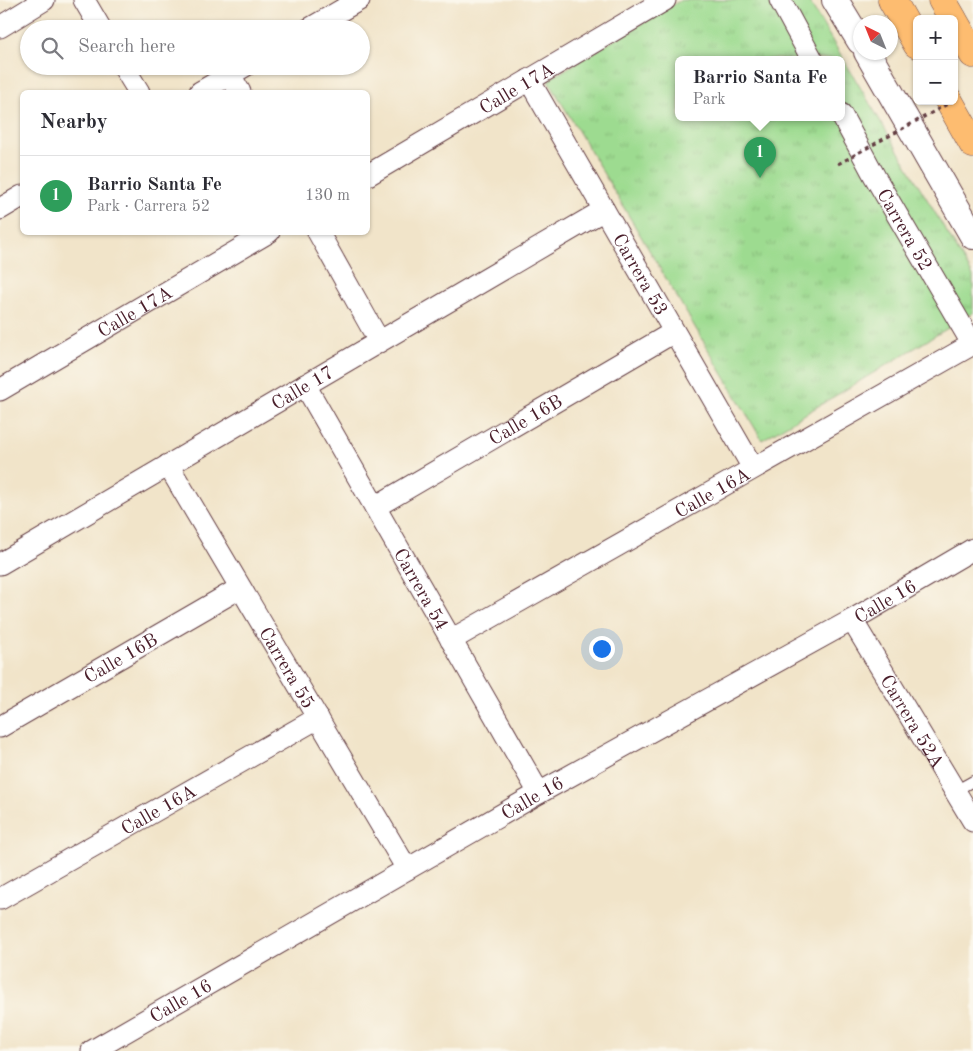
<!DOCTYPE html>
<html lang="en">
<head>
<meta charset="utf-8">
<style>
	:root { --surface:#fff; --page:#f2f2f3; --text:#2b2b33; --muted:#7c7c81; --line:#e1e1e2; --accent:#0b8043 }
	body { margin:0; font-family:"Old Standard TT",serif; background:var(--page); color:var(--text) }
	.controls { position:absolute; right:15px; top:15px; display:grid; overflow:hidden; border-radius:8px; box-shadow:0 1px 4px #0004 }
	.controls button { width:45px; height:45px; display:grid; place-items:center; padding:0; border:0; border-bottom:1px solid var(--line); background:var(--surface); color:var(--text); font:25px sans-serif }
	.compass { position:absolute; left:853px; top:15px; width:45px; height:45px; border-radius:50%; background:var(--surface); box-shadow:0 1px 4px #0004; rotate:317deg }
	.you { position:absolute; left:601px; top:648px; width:18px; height:18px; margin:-12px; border:4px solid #fff; border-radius:50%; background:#1a73e8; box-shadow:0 0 0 8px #1a73e833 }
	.badge { display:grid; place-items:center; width:32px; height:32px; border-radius:50%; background:var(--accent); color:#fff; font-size:16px; font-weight:700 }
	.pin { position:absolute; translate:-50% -41px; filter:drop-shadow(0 1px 2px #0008) }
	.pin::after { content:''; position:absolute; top:26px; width:18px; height:15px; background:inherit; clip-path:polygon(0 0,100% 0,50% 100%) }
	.popup { position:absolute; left:675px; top:56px; width:170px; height:65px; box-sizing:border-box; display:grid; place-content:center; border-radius:8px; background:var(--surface); filter:drop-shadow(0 1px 4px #0005); font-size:16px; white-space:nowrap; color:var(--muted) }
	.popup b { font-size:19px; color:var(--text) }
	.popup::after { content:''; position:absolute; left:50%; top:100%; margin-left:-10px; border:10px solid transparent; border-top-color:var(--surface) }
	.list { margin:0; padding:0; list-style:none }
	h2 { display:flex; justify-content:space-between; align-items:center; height:65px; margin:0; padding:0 20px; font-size:21px }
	h2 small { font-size:16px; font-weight:400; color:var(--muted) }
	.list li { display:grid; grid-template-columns:32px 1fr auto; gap:15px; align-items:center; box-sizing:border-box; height:80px; padding:0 20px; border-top:1px solid var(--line) }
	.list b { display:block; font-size:19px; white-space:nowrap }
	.list p { margin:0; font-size:16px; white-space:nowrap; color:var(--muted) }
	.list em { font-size:16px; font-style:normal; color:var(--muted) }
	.icon { flex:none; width:28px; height:28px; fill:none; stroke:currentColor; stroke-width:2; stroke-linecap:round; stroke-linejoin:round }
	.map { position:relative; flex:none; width:973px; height:1051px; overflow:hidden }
	.search { position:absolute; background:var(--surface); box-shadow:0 1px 4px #0004; left:20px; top:20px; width:350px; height:55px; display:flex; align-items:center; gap:12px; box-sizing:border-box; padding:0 18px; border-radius:28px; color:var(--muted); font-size:19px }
	.panel { position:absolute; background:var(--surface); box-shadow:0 1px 4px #0004; left:20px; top:90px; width:350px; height:145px; border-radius:8px }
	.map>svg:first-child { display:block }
	.park { fill:url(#park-tufts); stroke:#747d5e; fill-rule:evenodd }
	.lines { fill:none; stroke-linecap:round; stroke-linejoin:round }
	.service-casing { stroke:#633d43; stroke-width:12 }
	.minor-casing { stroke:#633d43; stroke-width:23 }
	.tertiary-casing { stroke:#633d43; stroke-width:28 }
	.primary-casing { stroke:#633d43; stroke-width:29 }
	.service { stroke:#fff; stroke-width:10 }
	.minor { stroke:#fff; stroke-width:21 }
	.tertiary { stroke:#fff; stroke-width:26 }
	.primary { stroke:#fdbc6f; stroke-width:28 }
	.path-bridge { stroke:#633d43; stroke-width:3; stroke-dasharray:4 4; stroke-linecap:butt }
	.labels { text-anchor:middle; stroke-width:5; stroke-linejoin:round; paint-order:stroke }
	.street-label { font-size:19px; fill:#4a1f2b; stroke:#fbf7ec }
</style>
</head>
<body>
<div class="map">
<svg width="973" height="1051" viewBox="0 0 973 1051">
	<defs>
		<pattern id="park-tufts" width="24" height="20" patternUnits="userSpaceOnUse" patternTransform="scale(1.25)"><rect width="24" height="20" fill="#9ddb90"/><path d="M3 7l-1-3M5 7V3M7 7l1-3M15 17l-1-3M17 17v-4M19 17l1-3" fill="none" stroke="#89bc7c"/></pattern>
	</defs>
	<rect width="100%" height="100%" fill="#fbf7ec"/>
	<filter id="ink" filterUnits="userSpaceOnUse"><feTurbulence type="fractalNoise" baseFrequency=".02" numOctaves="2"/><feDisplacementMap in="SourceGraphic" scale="10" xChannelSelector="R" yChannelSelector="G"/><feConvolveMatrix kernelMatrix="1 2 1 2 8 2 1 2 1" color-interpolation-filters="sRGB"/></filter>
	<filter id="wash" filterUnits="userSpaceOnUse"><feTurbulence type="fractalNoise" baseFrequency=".0096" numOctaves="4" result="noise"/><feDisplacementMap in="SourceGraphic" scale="20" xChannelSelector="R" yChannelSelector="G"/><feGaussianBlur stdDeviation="1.12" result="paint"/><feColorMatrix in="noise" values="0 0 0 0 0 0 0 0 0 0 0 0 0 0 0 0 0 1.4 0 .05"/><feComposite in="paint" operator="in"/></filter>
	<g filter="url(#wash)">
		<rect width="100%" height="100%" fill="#f1e4c9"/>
		<path class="park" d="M681,0H808L973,276V313L762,440L548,80ZM679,59H841V117H679Z"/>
	</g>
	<g filter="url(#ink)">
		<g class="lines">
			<g class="service-casing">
				<polyline id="service" points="955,791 973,781"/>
			</g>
			<g class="minor-casing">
				<g id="minor">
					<polyline points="84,0 101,29"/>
					<polyline points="780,0 812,59"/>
					<polyline points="0,27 44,0"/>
					<polyline points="309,29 359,0"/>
					<polyline points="123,66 139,92"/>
					<polyline points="230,75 240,92"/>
					<path id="s1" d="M529,80L753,468"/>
					<polyline points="200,92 245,66"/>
					<path id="s2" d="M841,114L875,177L973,345"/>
					<path id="s3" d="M368,175L665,0"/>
					<polyline points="0,209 22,196"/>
					<polyline points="318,232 379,341"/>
					<path id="s4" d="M305,385L539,793"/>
					<path id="s5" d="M0,390L269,232"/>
					<path id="s6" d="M168,465L407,869"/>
					<path id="s7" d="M375,507L674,332"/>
					<path id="s8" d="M0,564L604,210"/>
					<path id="s9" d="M852,620L973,821"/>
					<path id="s10" d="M451,640L973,344"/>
					<path id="s11" d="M0,727L240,588"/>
					<path id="s12" d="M0,899L318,718"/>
					<path id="s13" d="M92,1051L539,793L852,620L973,549"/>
				</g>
			</g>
			<g class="tertiary-casing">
				<g id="tertiary">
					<polyline points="835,0 860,41"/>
					<polyline points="867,52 973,236"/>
				</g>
			</g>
			<g class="primary-casing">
				<g id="primary">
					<polyline points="892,0 917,44"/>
					<polyline points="942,0 953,19"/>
					<polyline points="954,21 973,54"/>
					<polyline points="949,101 973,144"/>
				</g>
			</g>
			<use href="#service" class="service"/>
			<use href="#minor" class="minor"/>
			<use href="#tertiary" class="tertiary"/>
			<use href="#primary" class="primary"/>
			<polyline class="path-bridge" points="838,164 953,101"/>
		</g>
	</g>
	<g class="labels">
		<g class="street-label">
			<text dy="7" stroke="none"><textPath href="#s3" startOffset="172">Calle 17A</textPath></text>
			<text dy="7" stroke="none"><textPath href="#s2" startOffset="132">Carrera 52</textPath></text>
			<text dy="7" stroke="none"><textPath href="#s1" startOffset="224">Carrera 53</textPath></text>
			<text dy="7" stroke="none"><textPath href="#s5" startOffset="156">Calle 17A</textPath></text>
			<text dy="7" stroke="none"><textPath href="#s8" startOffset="350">Calle 17</textPath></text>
			<text dy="7" stroke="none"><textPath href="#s7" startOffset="174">Calle 16B</textPath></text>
			<text dy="7" stroke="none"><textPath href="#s10" startOffset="300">Calle 16A</textPath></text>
			<text dy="7" stroke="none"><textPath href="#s4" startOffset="235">Carrera 54</textPath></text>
			<text dy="7" stroke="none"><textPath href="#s13" startOffset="912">Calle 16</textPath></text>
			<text dy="7" stroke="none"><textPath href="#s11" startOffset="139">Calle 16B</textPath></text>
			<text dy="7" stroke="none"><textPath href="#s6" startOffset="235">Carrera 55</textPath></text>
			<text dy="7" stroke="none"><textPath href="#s9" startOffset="118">Carrera 52A</textPath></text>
			<text dy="7" stroke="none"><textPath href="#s13" startOffset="508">Calle 16</textPath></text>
			<text dy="7" stroke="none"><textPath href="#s12" startOffset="182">Calle 16A</textPath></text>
			<text dy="7" stroke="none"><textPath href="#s13" startOffset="102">Calle 16</textPath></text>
		</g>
	</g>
</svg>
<div class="controls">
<button>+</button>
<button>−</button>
</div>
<svg class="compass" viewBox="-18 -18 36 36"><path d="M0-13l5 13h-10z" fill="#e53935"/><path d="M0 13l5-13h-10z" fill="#7c7c81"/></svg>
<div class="you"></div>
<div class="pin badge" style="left:760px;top:178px;background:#2e9e5b">1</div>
<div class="popup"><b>Barrio Santa Fe</b>Park</div>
<div class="search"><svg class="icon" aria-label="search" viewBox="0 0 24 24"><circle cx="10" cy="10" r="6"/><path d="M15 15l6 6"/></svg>Search here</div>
<section class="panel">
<h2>Nearby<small></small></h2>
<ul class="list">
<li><span class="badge" style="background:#2e9e5b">1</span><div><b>Barrio Santa Fe</b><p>Park · Carrera 52</p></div><em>130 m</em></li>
</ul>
</section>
</div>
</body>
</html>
